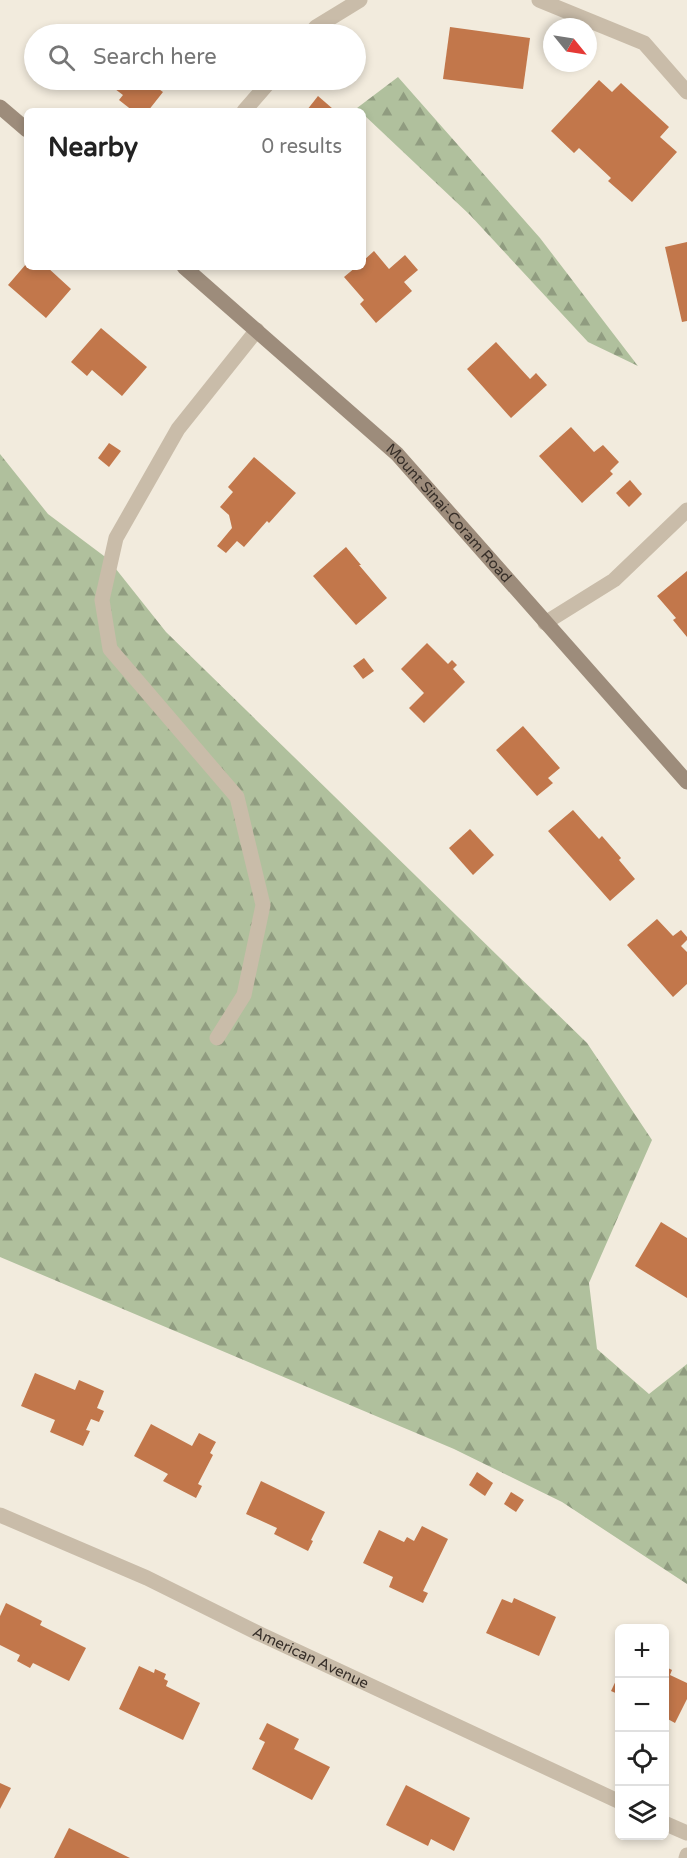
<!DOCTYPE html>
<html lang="en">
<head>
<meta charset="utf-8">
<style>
	:root { --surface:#fff; --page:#f2f2f2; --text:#222; --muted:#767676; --line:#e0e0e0 }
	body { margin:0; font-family:"Varela Round",sans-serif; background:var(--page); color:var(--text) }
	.controls { position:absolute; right:18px; bottom:18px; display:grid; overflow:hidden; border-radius:9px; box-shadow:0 3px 9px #0003 }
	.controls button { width:54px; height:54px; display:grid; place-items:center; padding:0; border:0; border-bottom:2px solid var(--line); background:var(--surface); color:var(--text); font:30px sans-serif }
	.compass { position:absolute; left:543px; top:18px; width:54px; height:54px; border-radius:50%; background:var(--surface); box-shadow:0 3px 9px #0003; rotate:120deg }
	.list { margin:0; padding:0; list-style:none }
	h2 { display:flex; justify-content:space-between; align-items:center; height:78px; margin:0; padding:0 24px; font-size:26px }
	h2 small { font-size:20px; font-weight:400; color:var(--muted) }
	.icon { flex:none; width:33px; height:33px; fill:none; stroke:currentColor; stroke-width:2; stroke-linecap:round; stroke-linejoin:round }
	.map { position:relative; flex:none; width:687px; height:1858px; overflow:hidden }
	.search { position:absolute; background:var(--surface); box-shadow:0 3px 9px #0003; left:24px; top:24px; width:342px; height:66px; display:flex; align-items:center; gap:15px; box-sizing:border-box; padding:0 21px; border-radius:33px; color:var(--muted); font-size:22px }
	.panel { position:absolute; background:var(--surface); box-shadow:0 3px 9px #0003; left:24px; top:108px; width:342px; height:162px; border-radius:9px }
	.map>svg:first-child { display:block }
	.forest { fill:url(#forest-firs) }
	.building { fill:#c2774b }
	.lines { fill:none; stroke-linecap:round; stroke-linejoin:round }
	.street { stroke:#c9bca9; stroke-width:15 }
	.secondary { stroke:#9d8c7b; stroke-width:15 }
	.labels { text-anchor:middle; stroke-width:4.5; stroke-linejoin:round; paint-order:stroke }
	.street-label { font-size:15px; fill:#372f29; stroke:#f9f4ea }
</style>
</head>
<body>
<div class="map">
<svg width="687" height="1858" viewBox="0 0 687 1858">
	<defs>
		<pattern id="forest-firs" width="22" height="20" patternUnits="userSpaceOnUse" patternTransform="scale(1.5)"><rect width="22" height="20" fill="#b0c09d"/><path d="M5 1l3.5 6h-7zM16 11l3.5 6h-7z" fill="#909c80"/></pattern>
	</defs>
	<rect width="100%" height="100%" fill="#f2ebdd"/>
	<g class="forest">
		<polygon points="398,77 540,238 638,366 588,342 470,215 363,114 363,111 357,108"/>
		<polygon points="0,454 48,514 108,559 166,632 587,1043 652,1140 589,1283 597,1349 649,1394 687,1364 687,1584 562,1502 454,1449 0,1257"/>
	</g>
	<g class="building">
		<polygon points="450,27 530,38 523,89 443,79"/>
		<polygon points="103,80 146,80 163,92 148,111 133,111 119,100 123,95"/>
		<polygon points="599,80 612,92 621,83 669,127 660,137 677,152 632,202 608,181 611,178 579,148 574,153 551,131"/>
		<polygon points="318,96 333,109 331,111 307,110"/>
		<polygon points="687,242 687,321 682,322 665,247"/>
		<polygon points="374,251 389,269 405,255 418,270 404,282 412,291 376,323 360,304 364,300 344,277 356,267 363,267 363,261"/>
		<polygon points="27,263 27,267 47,267 71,289 46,318 8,285"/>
		<polygon points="101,328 147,367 122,396 92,370 87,376 71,362"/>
		<polygon points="496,342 530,379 536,373 547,385 511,418 467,369"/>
		<polygon points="571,427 594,452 603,445 619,462 610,471 613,474 582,503 539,456"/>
		<polygon points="109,443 121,451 109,467 98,458"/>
		<polygon points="254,457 296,493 269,523 267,521 244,547 237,541 226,553 217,546 232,528 229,515 220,507 233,492 228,487"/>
		<polygon points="630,480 642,494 629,507 616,493"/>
		<polygon points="346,547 361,565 359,565 387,598 356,625 313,576"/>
		<polygon points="687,571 687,637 673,620 676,618 657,596"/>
		<polygon points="427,643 448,664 452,660 457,665 453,669 465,682 424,723 409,708 424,693 401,669"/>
		<polygon points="364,658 374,671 363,679 353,666"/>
		<polygon points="523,726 560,768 548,778 553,783 537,796 496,750"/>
		<polygon points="573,810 599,839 602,836 621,858 619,860 635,879 610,901 548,831"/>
		<polygon points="470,829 494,855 473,875 449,848"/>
		<polygon points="657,919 673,936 681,930 687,937 687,940 681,946 687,952 687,984 673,997 627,945"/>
		<polygon points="661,1222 687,1238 687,1298 635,1266"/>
		<polygon points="35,1373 75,1390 79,1380 104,1391 97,1408 104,1411 99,1422 91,1419 86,1430 90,1431 83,1446 50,1432 55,1420 21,1406"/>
		<polygon points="151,1424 192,1446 199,1433 216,1442 210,1453 213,1455 198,1484 202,1486 196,1498 163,1481 168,1474 134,1456"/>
		<polygon points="477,1472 493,1483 485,1496 469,1485"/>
		<polygon points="261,1481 325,1512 311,1540 313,1541 308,1551 274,1534 277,1528 246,1514"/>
		<polygon points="511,1492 524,1500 516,1512 504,1504"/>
		<polygon points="422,1526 448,1539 423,1591 428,1593 423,1603 389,1587 393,1577 363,1563 379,1530 404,1542 407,1537 414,1541"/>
		<polygon points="514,1598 556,1617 539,1656 486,1633 502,1599 512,1603"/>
		<polygon points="6,1603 42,1621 40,1625 86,1648 69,1681 33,1663 30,1668 17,1661 20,1655 0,1645 0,1616"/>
		<polygon points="139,1666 154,1673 155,1669 166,1674 164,1679 168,1681 166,1686 200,1703 183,1740 119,1709"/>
		<polygon points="664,1666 672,1670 670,1675 687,1683 687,1699 675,1723 664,1717"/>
		<polygon points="620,1672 620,1695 611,1691"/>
		<polygon points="267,1723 299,1739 294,1749 330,1767 312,1800 252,1769 265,1742 259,1739"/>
		<polygon points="0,1783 11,1788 0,1809"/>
		<polygon points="406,1785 470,1818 454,1851 431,1839 428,1846 386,1825"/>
		<polygon points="69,1828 130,1858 54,1858"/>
	</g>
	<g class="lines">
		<g class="street">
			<polyline points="539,0 644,43 687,92"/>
			<polyline points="310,34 316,27 360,0"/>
			<polyline points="244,111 271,80"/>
			<polyline points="545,623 614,580 687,510"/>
			<polyline points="217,1038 244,995 263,905 237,797 110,649 102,600 116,538 178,429 257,330"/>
			<path id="s1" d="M0,1515L147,1578L260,1634L620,1802"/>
			<polyline points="664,1823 687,1833"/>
			<polyline points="686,1858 687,1855"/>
		</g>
		<g class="secondary">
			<polyline points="0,107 27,130"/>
			<path id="s2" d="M184,267L397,454L687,782"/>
		</g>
	</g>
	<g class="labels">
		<g class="street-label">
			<text dy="5" stroke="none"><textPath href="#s2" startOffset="362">Mount Sinai-Coram Road</textPath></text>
			<text dy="5" stroke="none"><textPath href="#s1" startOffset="342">American Avenue</textPath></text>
		</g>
	</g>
</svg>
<div class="controls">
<button>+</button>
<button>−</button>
<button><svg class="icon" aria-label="locate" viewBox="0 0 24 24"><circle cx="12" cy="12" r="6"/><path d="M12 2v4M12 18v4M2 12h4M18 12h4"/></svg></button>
<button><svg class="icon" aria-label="layers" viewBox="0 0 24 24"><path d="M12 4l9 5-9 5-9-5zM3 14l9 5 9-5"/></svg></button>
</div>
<svg class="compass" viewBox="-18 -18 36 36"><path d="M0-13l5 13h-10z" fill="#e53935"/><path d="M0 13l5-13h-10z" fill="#767676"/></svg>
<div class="search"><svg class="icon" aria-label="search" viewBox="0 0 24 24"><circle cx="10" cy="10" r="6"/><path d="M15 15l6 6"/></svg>Search here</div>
<section class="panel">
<h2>Nearby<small>0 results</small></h2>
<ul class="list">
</ul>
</section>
</div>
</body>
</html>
